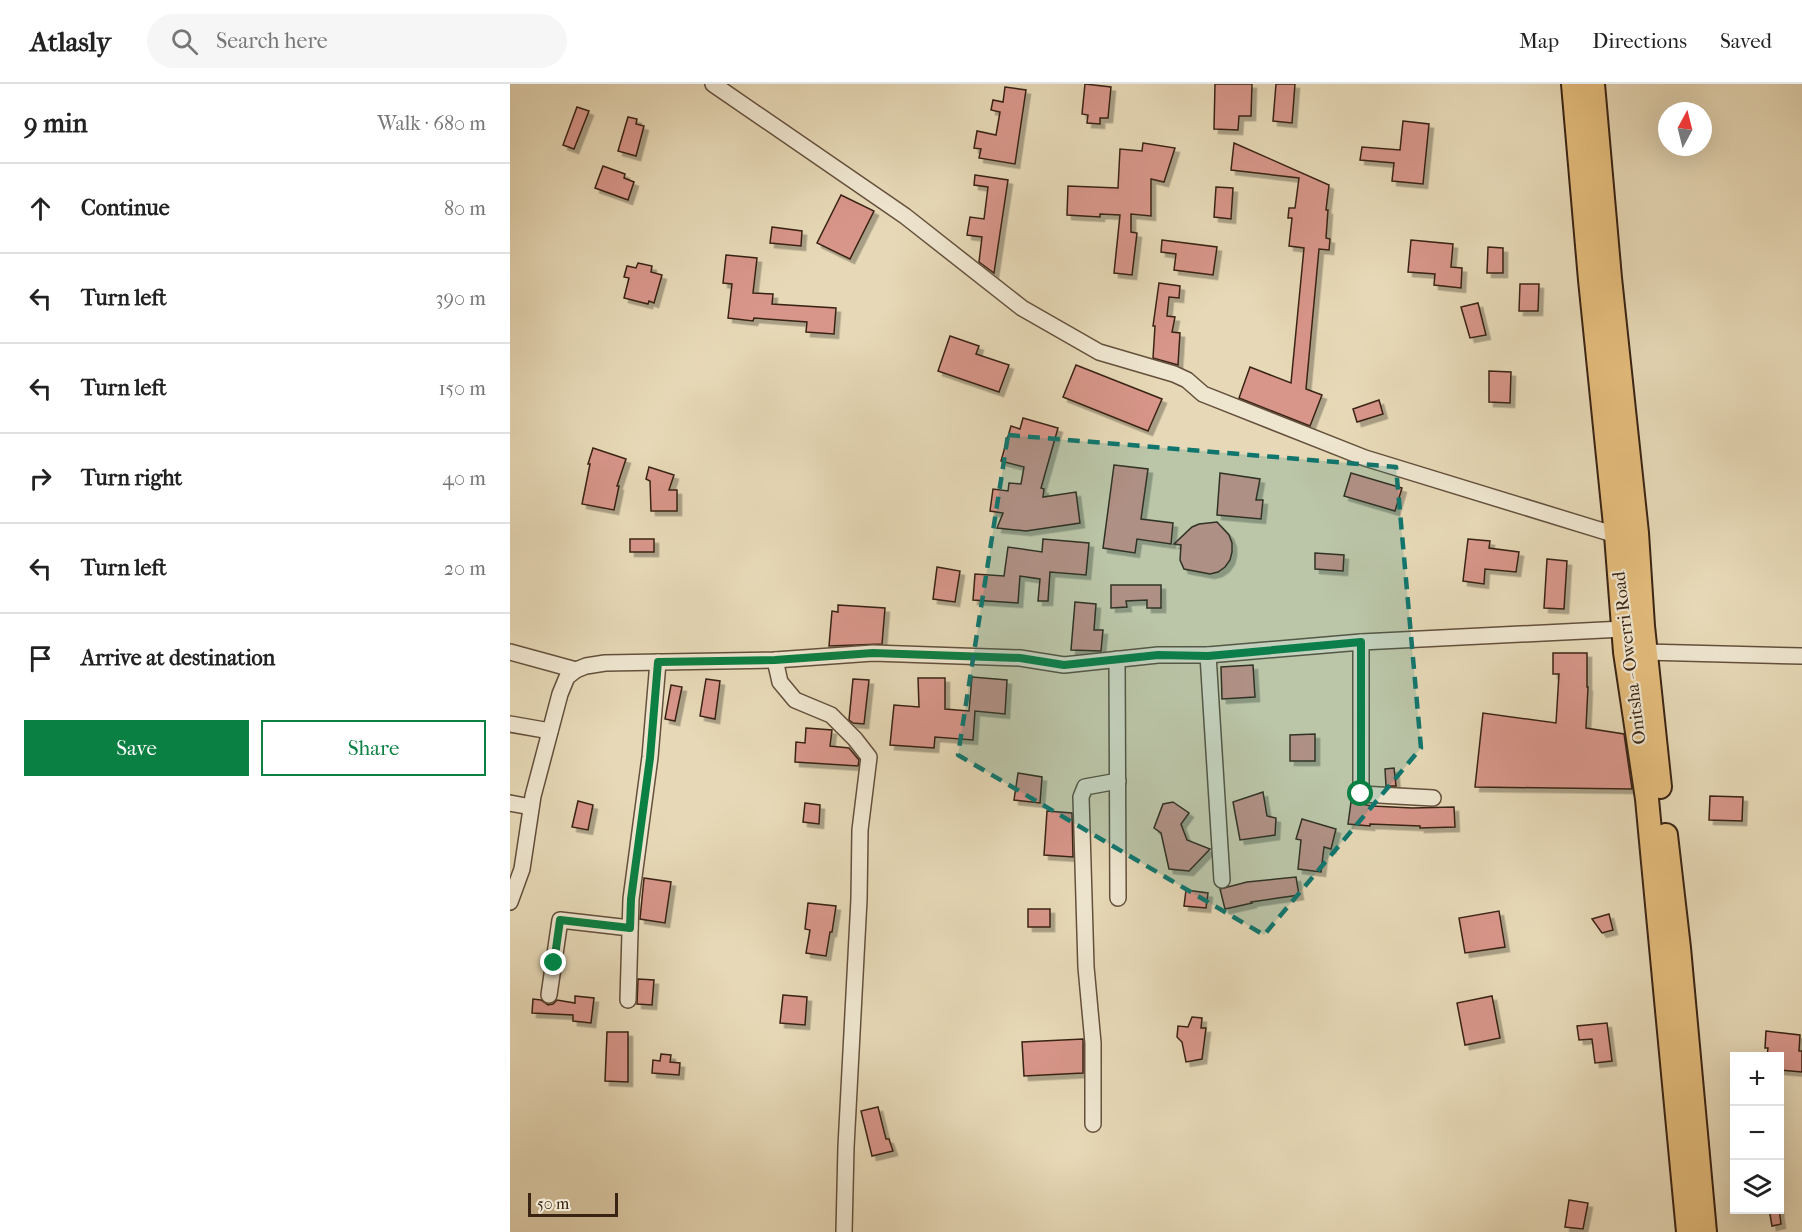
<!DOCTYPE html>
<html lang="en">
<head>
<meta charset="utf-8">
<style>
	:root { --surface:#fff; --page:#f6f6f6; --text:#222; --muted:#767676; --line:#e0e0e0; --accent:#0b8043 }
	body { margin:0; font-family:"IM FELL French Canon",serif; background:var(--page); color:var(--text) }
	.controls { position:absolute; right:18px; bottom:18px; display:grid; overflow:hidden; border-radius:0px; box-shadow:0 6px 24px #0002 }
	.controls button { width:54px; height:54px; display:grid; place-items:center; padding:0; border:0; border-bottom:2px solid var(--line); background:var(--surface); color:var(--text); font:30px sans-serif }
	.compass { position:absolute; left:1148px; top:18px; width:54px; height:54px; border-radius:50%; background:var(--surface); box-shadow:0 6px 24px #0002; rotate:7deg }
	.scale { position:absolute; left:18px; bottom:15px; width:90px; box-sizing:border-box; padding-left:6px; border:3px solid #392313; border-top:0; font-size:16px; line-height:21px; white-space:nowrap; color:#392313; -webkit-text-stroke:4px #efe6d0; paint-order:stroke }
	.stop { position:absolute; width:18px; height:18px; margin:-14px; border:4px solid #0b8043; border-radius:50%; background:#fff }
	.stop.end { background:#0b8043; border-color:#fff; box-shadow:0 2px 6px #0008 }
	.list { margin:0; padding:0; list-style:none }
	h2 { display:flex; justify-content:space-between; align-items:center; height:78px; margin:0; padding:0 24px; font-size:26px }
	h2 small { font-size:20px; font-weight:400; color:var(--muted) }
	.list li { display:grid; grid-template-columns:39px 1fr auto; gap:18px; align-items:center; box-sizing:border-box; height:90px; padding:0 24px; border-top:2px solid var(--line) }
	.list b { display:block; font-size:22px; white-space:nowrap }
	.list em { font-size:20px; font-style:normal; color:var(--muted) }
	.actions { display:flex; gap:12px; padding:18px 24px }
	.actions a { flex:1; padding:14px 0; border:2px solid var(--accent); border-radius:0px; text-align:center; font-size:21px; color:var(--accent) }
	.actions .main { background:var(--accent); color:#fff }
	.icon { flex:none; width:33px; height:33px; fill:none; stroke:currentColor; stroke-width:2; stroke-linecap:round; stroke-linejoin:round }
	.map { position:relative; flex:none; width:1292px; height:1148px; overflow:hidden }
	header { display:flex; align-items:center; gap:36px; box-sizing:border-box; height:84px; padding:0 30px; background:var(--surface); border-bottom:2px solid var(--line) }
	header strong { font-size:28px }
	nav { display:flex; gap:33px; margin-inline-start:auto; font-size:21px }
	.search { width:420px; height:54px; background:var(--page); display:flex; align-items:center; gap:15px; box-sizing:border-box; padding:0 21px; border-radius:33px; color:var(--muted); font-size:22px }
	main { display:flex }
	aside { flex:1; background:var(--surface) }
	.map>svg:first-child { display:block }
	.building { fill:#d8968a; stroke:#392313; stroke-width:1.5; filter:url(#shadow) }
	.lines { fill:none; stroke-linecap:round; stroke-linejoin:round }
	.minor-casing { stroke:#64503c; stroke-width:18 }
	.highway-casing { stroke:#392313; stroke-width:26 }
	.minor { stroke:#efe6d0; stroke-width:15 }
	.highway { stroke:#e4bc7c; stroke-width:22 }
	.route { stroke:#0b8043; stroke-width:8 }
	.marked { fill:#0f766e; fill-opacity:0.2; stroke:#0f766e; stroke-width:4.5; stroke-dasharray:12 8; stroke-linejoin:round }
	.labels { text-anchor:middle; stroke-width:4.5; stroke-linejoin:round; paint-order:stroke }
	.street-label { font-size:18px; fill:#392313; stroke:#efe6d0 }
</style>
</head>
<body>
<header>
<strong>Atlasly</strong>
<div class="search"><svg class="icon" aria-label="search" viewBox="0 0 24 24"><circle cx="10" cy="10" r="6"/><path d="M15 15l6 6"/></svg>Search here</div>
<nav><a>Map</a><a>Directions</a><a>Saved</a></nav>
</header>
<main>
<aside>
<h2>9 min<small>Walk · 680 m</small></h2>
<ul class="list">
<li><svg class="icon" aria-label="ahead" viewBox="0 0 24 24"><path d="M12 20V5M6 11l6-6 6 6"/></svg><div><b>Continue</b></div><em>80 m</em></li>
<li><svg class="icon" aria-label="left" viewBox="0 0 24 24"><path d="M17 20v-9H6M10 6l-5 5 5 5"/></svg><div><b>Turn left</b></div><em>390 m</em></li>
<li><svg class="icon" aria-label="left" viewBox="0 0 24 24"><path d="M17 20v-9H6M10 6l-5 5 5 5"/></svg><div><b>Turn left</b></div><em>150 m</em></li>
<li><svg class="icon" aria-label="right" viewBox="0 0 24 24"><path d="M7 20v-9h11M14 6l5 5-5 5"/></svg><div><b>Turn right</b></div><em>40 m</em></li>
<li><svg class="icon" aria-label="left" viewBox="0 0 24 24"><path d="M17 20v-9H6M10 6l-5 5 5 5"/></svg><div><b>Turn left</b></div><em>20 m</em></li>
<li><svg class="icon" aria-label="arrive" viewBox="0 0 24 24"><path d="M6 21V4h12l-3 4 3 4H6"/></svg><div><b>Arrive at destination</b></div></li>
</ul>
<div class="actions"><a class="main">Save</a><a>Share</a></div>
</aside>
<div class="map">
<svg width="1292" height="1148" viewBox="0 0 1292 1148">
	<defs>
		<filter id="shadow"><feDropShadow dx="4.5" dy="4.5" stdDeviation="0" flood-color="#0004"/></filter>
	</defs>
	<rect width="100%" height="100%" fill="#e7d9b7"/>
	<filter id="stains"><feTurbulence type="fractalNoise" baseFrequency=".00333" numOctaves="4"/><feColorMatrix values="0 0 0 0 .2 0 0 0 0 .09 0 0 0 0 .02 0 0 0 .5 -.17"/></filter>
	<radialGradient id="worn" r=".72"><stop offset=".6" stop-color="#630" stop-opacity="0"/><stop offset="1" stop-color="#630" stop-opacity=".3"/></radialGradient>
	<g class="building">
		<polygon points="575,0 601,3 598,34 590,34 590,40 577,39 578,31 572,30"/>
		<polygon points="705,0 742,0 741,32 729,32 728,46 704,45"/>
		<polygon points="766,0 785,0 782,39 763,37"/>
		<polygon points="495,3 516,6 505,80 469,74 471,65 464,64 467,47 486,51 490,28 481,26 483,16 493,18"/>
		<polygon points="67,23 79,27 64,65 53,61"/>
		<polygon points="118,33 127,35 126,40 134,42 126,72 108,67"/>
		<polygon points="893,37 919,40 913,100 882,97 884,79 850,76 852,63 890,66"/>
		<polygon points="633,59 665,64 654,98 641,95 641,132 621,130 621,148 627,149 622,191 604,189 610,131 590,130 590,133 557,131 558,102 608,104 610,65 632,67"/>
		<polygon points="724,59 819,101 816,126 818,126 816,154 820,155 819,166 809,165 796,305 812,311 800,342 729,314 740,283 781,299 794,164 779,162 782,134 778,134 779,124 785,124 789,94 721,86"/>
		<polygon points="93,82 115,90 114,94 124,98 118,116 85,104"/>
		<polygon points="465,91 498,96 484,189 469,178 472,153 457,151 460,133 474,135 478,103 464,101"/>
		<polygon points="706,103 723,104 721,135 704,133"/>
		<polygon points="331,111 364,127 340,175 307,159"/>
		<polygon points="262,143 292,147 291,162 260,159"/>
		<polygon points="652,156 707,163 703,191 664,186 666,170 651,168"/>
		<polygon points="901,156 943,160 941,183 952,184 951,204 924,201 925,190 898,188"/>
		<polygon points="978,163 993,164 993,189 977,189"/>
		<polygon points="216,171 247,174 243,209 263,210 262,220 326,224 324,250 296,248 297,238 244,234 243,237 218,234 222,200 213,199"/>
		<polygon points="128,179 142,182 141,188 152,191 144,219 139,217 138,220 114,214 119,194 114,193 117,182 126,184"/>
		<polygon points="649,199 670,202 669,214 659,213 657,232 665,233 662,248 670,249 668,281 643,274 645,242 643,242"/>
		<polygon points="1010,200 1029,200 1028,227 1009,227"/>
		<polygon points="968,219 976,251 960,254 951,223"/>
		<polygon points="440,252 469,262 466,270 499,281 489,308 428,287"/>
		<polygon points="566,281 652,315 638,347 553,313"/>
		<polygon points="979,287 1001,288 1000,319 979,318"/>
		<polygon points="869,316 873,330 847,338 843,325"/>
		<polygon points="513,334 548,344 531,404 534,405 533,413 566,408 570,439 516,447 487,444 493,429 480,427 483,405 498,407 499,399 511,400 514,383 491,377 501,342 510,345"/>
		<polygon points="83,364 116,375 107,402 109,402 104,426 72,420 80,380 78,380"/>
		<polygon points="604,381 638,385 631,435 663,439 661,460 627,455 625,469 593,464"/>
		<polygon points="139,383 164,391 159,406 167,406 167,427 141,427 140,397 136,395"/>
		<polygon points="710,389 750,395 746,416 753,416 751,435 707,431"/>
		<polygon points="841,389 892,404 885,427 834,412"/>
		<polygon points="707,438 719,451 722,459 722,468 720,476 715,483 708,488 700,490 674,485 670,476 671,461 664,460 682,443 689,440"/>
		<rect x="120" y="455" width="24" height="13"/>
		<polygon points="533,455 579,459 576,491 540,488 538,517 528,517 530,495 510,492 508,519 463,516 465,490 494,492 498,463 532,468"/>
		<polygon points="958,455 980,457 979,464 1009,468 1006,488 975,485 974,500 953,497"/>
		<polygon points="805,469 834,471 833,487 805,485"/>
		<polygon points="1037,475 1057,477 1054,525 1034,524"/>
		<polygon points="427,483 450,487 445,518 423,515"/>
		<polygon points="601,501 651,501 651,524 637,524 637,516 616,517 617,523 601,524"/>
		<polygon points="565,518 586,520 584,546 593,546 591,567 561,566"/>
		<polygon points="328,521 375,524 372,560 319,562 322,527 328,528"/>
		<polygon points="1043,569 1077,569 1077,603 1078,603 1076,644 1114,650 1122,705 965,703 973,629 1046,639 1049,590 1043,590"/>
		<polygon points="743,581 745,613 712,615 711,583"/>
		<polygon points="462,593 497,596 495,630 465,627 463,656 425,653 424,664 380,661 384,621 409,623 408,594 435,594 435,625 459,627"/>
		<polygon points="196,595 210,597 205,635 190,632"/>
		<polygon points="343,595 359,596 354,640 343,639 339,636"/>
		<polygon points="161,601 172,603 165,637 155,635"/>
		<polygon points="296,644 322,646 320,662 339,664 349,676 348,682 285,678 286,658 295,659"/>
		<polygon points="805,650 805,677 780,677 780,651"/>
		<polygon points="884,684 886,702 876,702 875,685"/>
		<polygon points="508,689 532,693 530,719 504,716"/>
		<polygon points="753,708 757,732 766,734 765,751 730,756 723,718"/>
		<polygon points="1200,712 1233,713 1232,737 1199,736"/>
		<polygon points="68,717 83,721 78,746 62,743"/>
		<polygon points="663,718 679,729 671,740 677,756 700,765 679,787 659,785 651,749 644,744 653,720"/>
		<polygon points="841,718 862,722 902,724 944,723 945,743 910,744 910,742 860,740 860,742 838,740"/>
		<polygon points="295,719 310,721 309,740 293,738"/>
		<polygon points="537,727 562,729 563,773 534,771"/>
		<polygon points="792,735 826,745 821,765 814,763 811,788 788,785 791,756 786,755"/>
		<polygon points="786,793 789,811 741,818 742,819 715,825 710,805 737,798"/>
		<polygon points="134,794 161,798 155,839 130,835"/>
		<polygon points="676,806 698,809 696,824 674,822"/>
		<polygon points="298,819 326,822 322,848 320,848 316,872 296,869 300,846 295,845"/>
		<rect x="518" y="825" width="22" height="18"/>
		<polygon points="989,827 995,863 955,869 949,834"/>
		<polygon points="1099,830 1103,846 1092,849 1082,835"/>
		<polygon points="128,895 144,896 142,921 127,920"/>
		<polygon points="273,911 297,913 295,941 270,939"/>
		<polygon points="65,912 84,914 81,939 63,937 63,931 22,929 23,915 31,916 38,921 43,920 47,916 65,919"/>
		<polygon points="982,912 990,954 955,961 947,919"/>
		<polygon points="682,933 692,934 691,944 696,944 692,975 676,978 672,958 667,953 668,942 678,943"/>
		<polygon points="1097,939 1102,977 1085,979 1082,955 1069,956 1067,942"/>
		<polygon points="1256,947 1290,951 1289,967 1292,967 1292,988 1270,986 1269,972 1257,972 1258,964 1255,964"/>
		<polygon points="97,948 118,948 118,998 95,997"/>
		<polygon points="573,955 573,989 514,992 512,958"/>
		<polygon points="151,970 161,971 160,978 170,979 169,991 142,989 143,976 150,977"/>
		<polygon points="368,1023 376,1055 379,1055 383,1067 362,1072 351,1027"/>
		<polygon points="1059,1116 1078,1119 1073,1145 1055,1143"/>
		<polygon points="1259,1125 1269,1125 1271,1140 1262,1142"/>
	</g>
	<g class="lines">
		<g class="minor-casing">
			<g id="minor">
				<polyline points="203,0 395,132 512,224 589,268 664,290 677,296 693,310 855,374 1106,451"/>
				<polyline points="851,558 851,710 923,714"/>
				<polyline points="0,568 66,586"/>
				<polyline points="1135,568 1292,572"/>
				<polyline points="698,571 712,796"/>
				<polyline points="607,575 608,814"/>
				<polyline points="265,576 270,598 285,616 321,631 345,655 359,673 350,746 349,815 336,1063 334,1148"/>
				<polyline points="0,640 40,647"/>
				<polyline points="0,719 21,723"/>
				<polyline points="0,818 12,785 23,712 50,610 57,593 66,586 76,582 95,579 265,576 363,569 510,574 554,581 648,571 698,571 851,558 1113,545"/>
				<polyline points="39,911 50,836 120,844"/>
				<polyline points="118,916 121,815 140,673 148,578"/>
				<polyline points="583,1040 583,959 576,883 571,713 575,703 608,697"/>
			</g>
		</g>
		<g class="highway-casing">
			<g id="highway">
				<polyline points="1063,0 1080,196 1106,451 1115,568 1137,715 1178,1148"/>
				<polyline points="1083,0 1100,194 1127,449 1133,542 1150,703"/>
				<polyline points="1156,751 1169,864 1195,1148"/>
			</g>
		</g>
		<use href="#minor" class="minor"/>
		<use href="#highway" class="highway"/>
	</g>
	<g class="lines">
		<polyline class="route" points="44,879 50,836 120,844 121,815 140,674 148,578 265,576 363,569 510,574 554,581 648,571 698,572 851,558 851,710"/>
	</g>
	<path class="marked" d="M498,351L886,383L911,664L754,851L448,671Z"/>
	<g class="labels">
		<g class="street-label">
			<text transform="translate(1119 574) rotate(-97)" y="6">Onitsha - Owerri Road</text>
		</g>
	</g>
	<rect width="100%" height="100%" filter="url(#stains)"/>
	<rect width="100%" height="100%" fill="url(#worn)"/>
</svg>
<div class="controls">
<button>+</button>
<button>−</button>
<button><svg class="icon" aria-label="layers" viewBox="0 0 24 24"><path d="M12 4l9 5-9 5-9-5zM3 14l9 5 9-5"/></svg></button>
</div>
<svg class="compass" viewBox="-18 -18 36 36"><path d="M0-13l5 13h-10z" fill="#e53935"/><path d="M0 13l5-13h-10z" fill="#767676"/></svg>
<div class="scale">50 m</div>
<div class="stop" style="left:851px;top:710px"></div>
<div class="stop end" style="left:44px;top:879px"></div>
</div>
</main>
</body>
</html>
